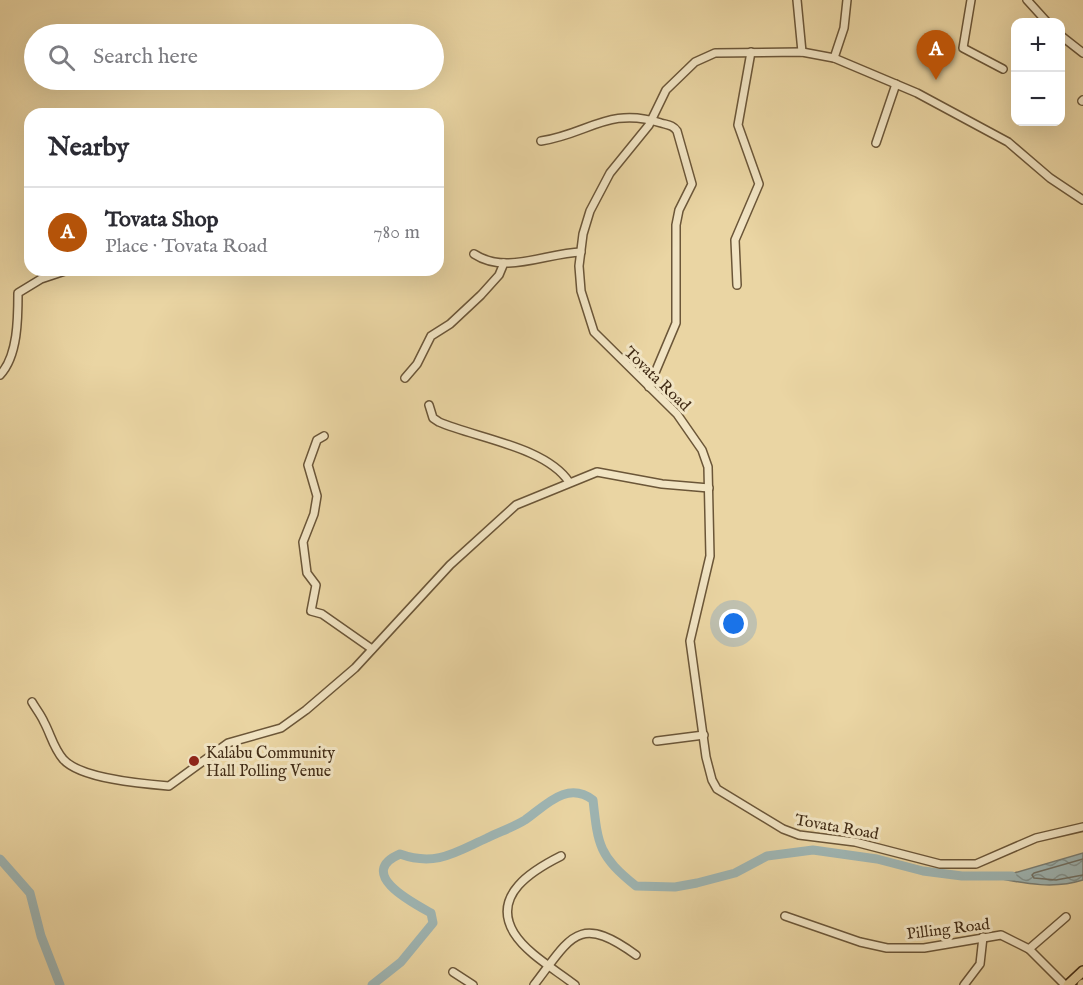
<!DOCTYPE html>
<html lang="en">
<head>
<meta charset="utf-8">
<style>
	:root { --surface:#fff; --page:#f7f7f7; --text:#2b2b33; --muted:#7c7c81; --line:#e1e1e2; --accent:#b45309 }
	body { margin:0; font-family:"IM FELL English",serif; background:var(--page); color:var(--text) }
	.controls { position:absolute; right:18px; top:18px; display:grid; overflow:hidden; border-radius:12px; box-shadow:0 6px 24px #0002 }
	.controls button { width:54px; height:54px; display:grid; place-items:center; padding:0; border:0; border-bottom:2px solid var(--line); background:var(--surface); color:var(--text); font:30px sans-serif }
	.you { position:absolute; left:734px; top:624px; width:21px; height:21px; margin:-15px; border:4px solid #fff; border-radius:50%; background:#1a73e8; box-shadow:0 0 0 9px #1a73e833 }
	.badge { display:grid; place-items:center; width:39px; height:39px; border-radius:50%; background:var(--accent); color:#fff; font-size:20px; font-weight:700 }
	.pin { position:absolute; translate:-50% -50px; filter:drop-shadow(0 2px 3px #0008) }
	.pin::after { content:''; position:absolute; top:32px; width:21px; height:18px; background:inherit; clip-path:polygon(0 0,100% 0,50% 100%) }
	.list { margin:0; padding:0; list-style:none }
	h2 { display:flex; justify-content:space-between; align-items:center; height:78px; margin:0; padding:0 24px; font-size:26px }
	h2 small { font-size:20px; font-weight:400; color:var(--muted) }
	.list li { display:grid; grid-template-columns:39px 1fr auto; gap:18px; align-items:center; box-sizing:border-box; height:90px; padding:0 24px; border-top:2px solid var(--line) }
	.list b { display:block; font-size:22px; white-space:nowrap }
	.list p { margin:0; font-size:20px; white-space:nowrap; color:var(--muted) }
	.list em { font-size:20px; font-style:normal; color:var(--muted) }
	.icon { flex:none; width:33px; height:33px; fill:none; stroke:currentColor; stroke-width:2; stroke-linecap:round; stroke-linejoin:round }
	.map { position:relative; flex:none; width:1083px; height:985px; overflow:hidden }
	.search { position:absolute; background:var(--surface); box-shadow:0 6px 24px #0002; left:24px; top:24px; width:420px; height:66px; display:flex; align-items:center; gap:15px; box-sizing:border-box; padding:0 21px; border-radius:33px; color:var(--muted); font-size:22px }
	.panel { position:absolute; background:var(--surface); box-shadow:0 6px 24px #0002; left:24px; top:108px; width:420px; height:168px; border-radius:18px }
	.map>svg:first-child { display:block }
	.water { fill:url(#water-waves); stroke:#797e74; stroke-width:1.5 }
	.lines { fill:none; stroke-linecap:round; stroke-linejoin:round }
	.shore { stroke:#707064; stroke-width:1.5 }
	.river { stroke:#9eb5b3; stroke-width:9 }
	.minor-casing { stroke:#6b5638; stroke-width:10 }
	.highway-casing { stroke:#412b15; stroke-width:12 }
	.minor { stroke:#f1e4c3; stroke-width:7 }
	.highway { stroke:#ead5a3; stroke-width:9 }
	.poi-dot { fill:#8f2418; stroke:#f1e4c3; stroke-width:2 }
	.labels { text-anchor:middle; stroke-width:6; stroke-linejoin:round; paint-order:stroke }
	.street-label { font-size:16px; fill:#412b15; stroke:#f1e4c3 }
	.poi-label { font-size:16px; fill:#412b15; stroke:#f1e4c3; text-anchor:start }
</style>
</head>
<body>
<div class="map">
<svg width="1083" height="985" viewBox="0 0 1083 985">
	<defs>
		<pattern id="water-waves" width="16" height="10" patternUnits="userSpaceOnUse" patternTransform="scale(1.5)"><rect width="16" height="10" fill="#9eb5b3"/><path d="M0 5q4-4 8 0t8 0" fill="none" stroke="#829390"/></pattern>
	</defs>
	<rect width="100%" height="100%" fill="#ead5a3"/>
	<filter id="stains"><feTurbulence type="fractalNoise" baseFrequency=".00333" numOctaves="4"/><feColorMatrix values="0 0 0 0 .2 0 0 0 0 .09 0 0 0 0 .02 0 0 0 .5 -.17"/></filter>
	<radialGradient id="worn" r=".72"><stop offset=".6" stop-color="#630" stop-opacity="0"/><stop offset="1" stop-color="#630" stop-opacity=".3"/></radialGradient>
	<path class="water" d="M1083,853V880C1055,889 1026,884 997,878Z"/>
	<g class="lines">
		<polyline class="shore" points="1083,859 1034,873 1032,875 1034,878 1056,880 1083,875"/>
		<g class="river">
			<polyline points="0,859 30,893 41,936 60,985"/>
			<path d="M372,985L401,962L433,923L431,913C411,902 356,873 400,854C436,867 456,852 487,838C499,832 514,827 525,820C545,806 567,780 593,800C598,846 599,856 636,886L675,887L697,883L735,873L767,856L813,850L877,859L923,871L962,876H1012"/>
		</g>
		<g class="minor-casing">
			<g id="minor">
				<polyline points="797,0 802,52"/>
				<polyline points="971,0 963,48 1003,69"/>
				<polyline points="1027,0 1047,22"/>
				<polyline points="1060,35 1083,53"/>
				<polyline points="834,58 844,28 847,0"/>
				<polyline points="1082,101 1083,100"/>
				<path d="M541,141C588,134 609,106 661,123C668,125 673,125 677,131L692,184L679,210L676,225V323L649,387"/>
				<polyline points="876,143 896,84"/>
				<polyline points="1083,200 1050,178 1008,142 917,93 834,58 802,52 715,53 695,62 666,90 649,125 610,173 590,211 583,234 579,266 581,291 594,332 677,414 702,450 708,467 710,556 690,641 706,757 712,780 717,789 783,829 799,835 855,842 940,864 976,864 1036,838 1083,827"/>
				<path d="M474,254C506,275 546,253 581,252"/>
				<polyline points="737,285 735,240 759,184 738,125 751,52"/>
				<path d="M0,375C18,356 18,318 18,293L41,279L68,270"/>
				<polyline points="405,378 417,364 431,336 450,324 481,295 499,275 504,263"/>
				<path d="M429,405L433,418L439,422C476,438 546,447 569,482"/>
				<polyline points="324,436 317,440 308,465 317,496 314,514 303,542 307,573 316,585 311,611 322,614 372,649"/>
				<path d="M32,702C36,709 41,715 44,722C51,735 53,747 63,759C80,779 144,784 169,786L228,743L281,728L306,710L355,668L450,565L516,505L597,472L662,484L709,488"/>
				<polyline points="657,741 704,735"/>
				<path d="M561,856C533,870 491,895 514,933C527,954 556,970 575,985"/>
				<polyline points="785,916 860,942 887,948 924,948 1001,935 1029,949 1065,985"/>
				<polyline points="1029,949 1066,917"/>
				<polyline points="453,972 473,985"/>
				<path d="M534,985C571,937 578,913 636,955"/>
				<polyline points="964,985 980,964 983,937"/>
			</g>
		</g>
		<g class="highway-casing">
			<g id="highway">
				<polyline points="1068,985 1083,971"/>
				<polyline points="1082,985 1083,984"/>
			</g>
		</g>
		<use href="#minor" class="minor"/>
		<use href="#highway" class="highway"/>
	</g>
	<circle class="poi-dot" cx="194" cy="761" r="6"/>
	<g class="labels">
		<g class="street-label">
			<text transform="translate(658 378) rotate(44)" y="6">Tovata Road</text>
			<text transform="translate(837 826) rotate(10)" y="6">Tovata Road</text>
			<text transform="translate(948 928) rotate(-7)" y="6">Pilling Road</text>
		</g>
		<g class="poi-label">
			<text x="206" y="758">Kalabu Community<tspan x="206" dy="18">Hall Polling Venue</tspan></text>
		</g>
	</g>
	<rect width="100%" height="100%" filter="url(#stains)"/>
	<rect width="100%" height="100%" fill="url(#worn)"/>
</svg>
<div class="controls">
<button>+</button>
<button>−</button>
</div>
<div class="you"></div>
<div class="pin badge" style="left:936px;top:80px">A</div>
<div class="search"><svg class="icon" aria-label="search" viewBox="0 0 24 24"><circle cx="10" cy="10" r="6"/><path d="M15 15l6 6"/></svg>Search here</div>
<section class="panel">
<h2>Nearby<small></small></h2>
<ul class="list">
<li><span class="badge">A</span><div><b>Tovata Shop</b><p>Place · Tovata Road</p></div><em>780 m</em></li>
</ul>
</section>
</div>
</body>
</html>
